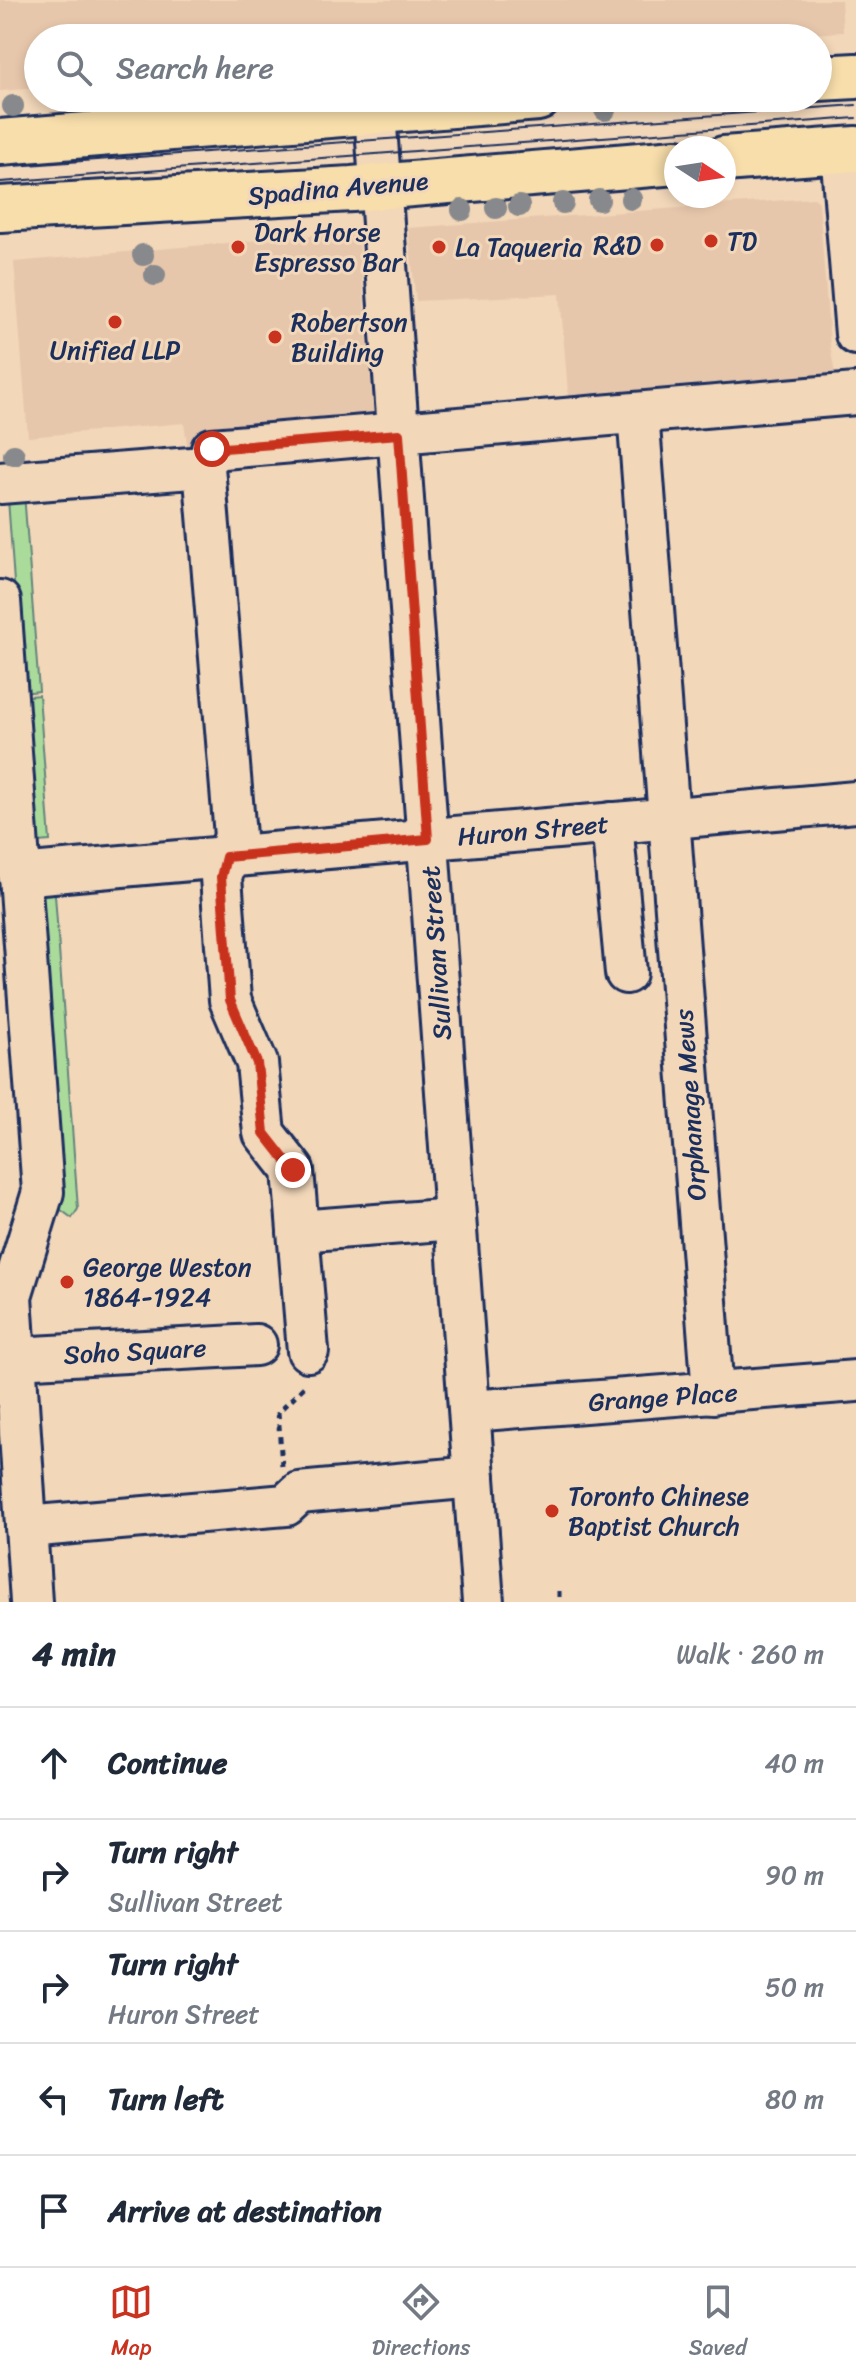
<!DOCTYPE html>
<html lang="en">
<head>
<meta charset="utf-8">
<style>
	:root { --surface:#fff; --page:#f2f2f3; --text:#1f2937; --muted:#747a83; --line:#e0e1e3; --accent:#c8321e }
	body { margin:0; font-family:Sriracha,sans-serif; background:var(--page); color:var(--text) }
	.compass { position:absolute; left:664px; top:136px; width:72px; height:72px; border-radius:50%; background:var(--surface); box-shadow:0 4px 12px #0003; rotate:102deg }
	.stop { position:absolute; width:24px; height:24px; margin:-18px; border:6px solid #c8321e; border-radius:50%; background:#fff }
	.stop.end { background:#c8321e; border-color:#fff; box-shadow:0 2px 8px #0008 }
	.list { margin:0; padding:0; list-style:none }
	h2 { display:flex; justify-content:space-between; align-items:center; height:104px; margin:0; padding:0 32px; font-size:34px }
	h2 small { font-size:26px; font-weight:400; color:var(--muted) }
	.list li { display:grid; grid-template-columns:52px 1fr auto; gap:24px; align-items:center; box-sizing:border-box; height:112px; padding:0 32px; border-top:2px solid var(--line) }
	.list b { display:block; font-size:30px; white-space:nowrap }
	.list p { margin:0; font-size:26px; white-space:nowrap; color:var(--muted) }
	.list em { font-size:26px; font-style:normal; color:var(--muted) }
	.icon { flex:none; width:44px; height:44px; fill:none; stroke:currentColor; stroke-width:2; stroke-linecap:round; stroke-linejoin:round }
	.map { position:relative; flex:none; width:856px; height:1602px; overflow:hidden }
	.search { position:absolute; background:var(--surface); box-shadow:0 4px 12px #0003; left:24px; right:24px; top:24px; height:88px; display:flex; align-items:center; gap:20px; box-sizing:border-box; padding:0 28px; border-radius:44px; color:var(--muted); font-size:30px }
	.sheet { height:664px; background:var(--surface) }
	nav { display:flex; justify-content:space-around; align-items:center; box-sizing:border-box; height:112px; border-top:2px solid var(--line); background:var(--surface); font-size:22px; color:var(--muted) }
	nav a { display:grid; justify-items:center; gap:4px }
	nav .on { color:var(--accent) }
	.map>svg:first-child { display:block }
	.built { fill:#e7c7ac }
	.green { fill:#abdb9b; stroke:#63857c; stroke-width:2 }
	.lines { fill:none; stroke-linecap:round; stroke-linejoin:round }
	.minor-casing { stroke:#1b2f5e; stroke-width:46 }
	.major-casing { stroke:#1b2f5e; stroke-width:50 }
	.path { stroke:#1b2f5e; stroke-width:5; stroke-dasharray:6 6; stroke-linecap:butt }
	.minor { stroke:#f2d7b9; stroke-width:40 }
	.major { stroke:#f8deab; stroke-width:44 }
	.tram { stroke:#1b2f5e; stroke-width:2 }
	.tree { fill:#88898c }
	.route { stroke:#c8321e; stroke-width:10 }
	.poi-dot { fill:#c8321e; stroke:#f2d7b9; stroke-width:3 }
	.labels { text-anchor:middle; stroke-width:6; stroke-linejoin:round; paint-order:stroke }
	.street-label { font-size:26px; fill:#1b2f5e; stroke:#f2d7b9 }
	.poi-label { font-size:26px; fill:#1b2f5e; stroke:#f2d7b9; text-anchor:start }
</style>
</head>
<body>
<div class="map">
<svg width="856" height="1602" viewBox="0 0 856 1602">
	<rect width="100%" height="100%" fill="#f2d7b9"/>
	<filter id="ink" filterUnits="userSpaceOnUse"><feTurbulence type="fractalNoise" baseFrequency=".0125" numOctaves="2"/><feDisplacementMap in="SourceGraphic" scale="16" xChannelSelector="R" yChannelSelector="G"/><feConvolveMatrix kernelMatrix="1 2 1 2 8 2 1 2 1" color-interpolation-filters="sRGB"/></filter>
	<g filter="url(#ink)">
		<g class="built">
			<polygon points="0,0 841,0 843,32 747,38 38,38 38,88 0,91"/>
			<polygon points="814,198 819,202 830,345 840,404 571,431 560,294 416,301 408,228"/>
			<polygon points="348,232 359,242 376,442 189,457 184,423 28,437 14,262"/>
		</g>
		<g class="green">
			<polygon points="24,493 39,691 22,693 8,499"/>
			<polygon points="39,695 50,841 37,842 21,697"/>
			<polygon points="50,888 55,895 78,1209 72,1218 61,1210 39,907 40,896"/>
		</g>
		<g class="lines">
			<g class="minor-casing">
				<g id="minor">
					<polyline points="375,113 483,1602"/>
					<polyline points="841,150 856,334"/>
					<polyline points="638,413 713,1393"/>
					<polyline points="212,449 856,394"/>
					<polyline points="0,483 204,467 235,836 221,877 230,1000 257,1063 264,1133 293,1170 308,1351"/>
					<polyline points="0,601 43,1192 11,1296 31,1602"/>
					<polyline points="612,823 626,973"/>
					<polyline points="19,875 856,802"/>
					<polyline points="298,1231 455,1219"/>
					<polyline points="15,1358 256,1345"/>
					<polyline points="470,1411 856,1381"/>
					<polyline points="26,1527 286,1505 299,1493 474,1477"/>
				</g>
			</g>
			<g class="major-casing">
				<g id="major">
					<polyline points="818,78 856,76"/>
					<polyline points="0,142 538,98"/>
					<polyline points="724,159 856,149"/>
					<polyline points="0,209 352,189 676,162"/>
				</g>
			</g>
			<g class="path">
				<polyline points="282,1466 278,1412 306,1385"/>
				<polyline points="559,1591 559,1602"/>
			</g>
			<use href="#minor" class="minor"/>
			<use href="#major" class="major"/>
			<g class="tram">
				<polyline points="0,167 856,105"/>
				<polyline points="0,182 856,118"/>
			</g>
		</g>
		<g class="tree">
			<circle cx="13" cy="106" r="11"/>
			<circle cx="605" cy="110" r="11"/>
			<circle cx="631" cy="199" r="11"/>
			<circle cx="599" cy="200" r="11"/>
			<circle cx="563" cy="203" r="11"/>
			<circle cx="519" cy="206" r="11"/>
			<circle cx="496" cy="208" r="11"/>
			<circle cx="462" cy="210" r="11"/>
			<circle cx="143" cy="255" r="11"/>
			<circle cx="155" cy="275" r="11"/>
			<circle cx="14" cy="455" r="11"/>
		</g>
	</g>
	<g class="lines" filter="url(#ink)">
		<polyline class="route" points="212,449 399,434 428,839 226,857 221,877 230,1000 257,1063 264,1133 293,1170"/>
	</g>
	<g class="poi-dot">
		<circle cx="711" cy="241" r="8"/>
		<circle cx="657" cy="245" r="8"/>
		<circle cx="238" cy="247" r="8"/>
		<circle cx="439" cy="247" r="8"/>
		<circle cx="115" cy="322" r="8"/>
		<circle cx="275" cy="337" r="8"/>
		<circle cx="67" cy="1282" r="8"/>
		<circle cx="552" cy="1511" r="8"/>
	</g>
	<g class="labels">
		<g class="street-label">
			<text transform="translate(338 188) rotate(-5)" y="9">Spadina Avenue</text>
			<text transform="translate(533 830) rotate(-5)" y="9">Huron Street</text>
			<text transform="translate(436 953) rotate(-94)" y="9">Sullivan Street</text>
			<text transform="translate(690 1105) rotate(-94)" y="9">Orphanage Mews</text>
			<text transform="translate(135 1351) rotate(-3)" y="9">Soho Square</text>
			<text transform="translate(663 1397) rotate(-4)" y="9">Grange Place</text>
		</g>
		<g class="poi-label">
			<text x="254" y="241">Dark Horse<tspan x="254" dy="30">Espresso Bar</tspan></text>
			<text x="727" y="250">TD</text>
			<text x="641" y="254" text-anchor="end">R&amp;D</text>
			<text x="455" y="256">La Taqueria</text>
			<text x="291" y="331">Robertson<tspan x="291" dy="30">Building</tspan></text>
			<text x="115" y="359" text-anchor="middle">Unified LLP</text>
			<text x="83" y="1276">George Weston<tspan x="83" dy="30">1864-1924</tspan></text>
			<text x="568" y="1505">Toronto Chinese<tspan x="568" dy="30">Baptist Church</tspan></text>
		</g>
	</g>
</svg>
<svg class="compass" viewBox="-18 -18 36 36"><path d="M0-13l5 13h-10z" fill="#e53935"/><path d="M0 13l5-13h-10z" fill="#747a83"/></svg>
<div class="stop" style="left:212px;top:449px"></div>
<div class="stop end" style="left:293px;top:1170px"></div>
<div class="search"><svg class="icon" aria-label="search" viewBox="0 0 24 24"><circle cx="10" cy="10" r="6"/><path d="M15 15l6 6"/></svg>Search here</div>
</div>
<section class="sheet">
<h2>4 min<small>Walk · 260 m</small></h2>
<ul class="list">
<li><svg class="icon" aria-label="ahead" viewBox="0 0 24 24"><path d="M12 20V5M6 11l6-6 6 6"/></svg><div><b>Continue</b></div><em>40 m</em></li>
<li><svg class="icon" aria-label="right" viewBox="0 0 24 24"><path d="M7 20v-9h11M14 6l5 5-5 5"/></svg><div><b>Turn right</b><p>Sullivan Street</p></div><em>90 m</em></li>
<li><svg class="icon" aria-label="right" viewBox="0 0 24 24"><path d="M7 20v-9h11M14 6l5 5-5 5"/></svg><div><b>Turn right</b><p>Huron Street</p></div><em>50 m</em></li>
<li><svg class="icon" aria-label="left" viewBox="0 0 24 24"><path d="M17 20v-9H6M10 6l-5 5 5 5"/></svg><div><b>Turn left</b></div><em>80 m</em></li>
<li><svg class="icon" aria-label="arrive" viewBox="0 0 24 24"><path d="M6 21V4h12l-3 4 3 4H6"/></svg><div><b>Arrive at destination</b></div></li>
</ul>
</section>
<nav>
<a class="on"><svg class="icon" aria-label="map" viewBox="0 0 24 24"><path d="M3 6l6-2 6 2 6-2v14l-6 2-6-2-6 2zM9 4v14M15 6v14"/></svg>Map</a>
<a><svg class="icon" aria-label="directions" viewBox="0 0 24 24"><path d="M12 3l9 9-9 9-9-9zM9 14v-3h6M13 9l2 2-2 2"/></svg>Directions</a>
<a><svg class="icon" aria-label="saved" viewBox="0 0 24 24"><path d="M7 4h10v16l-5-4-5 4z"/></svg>Saved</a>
</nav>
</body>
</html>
